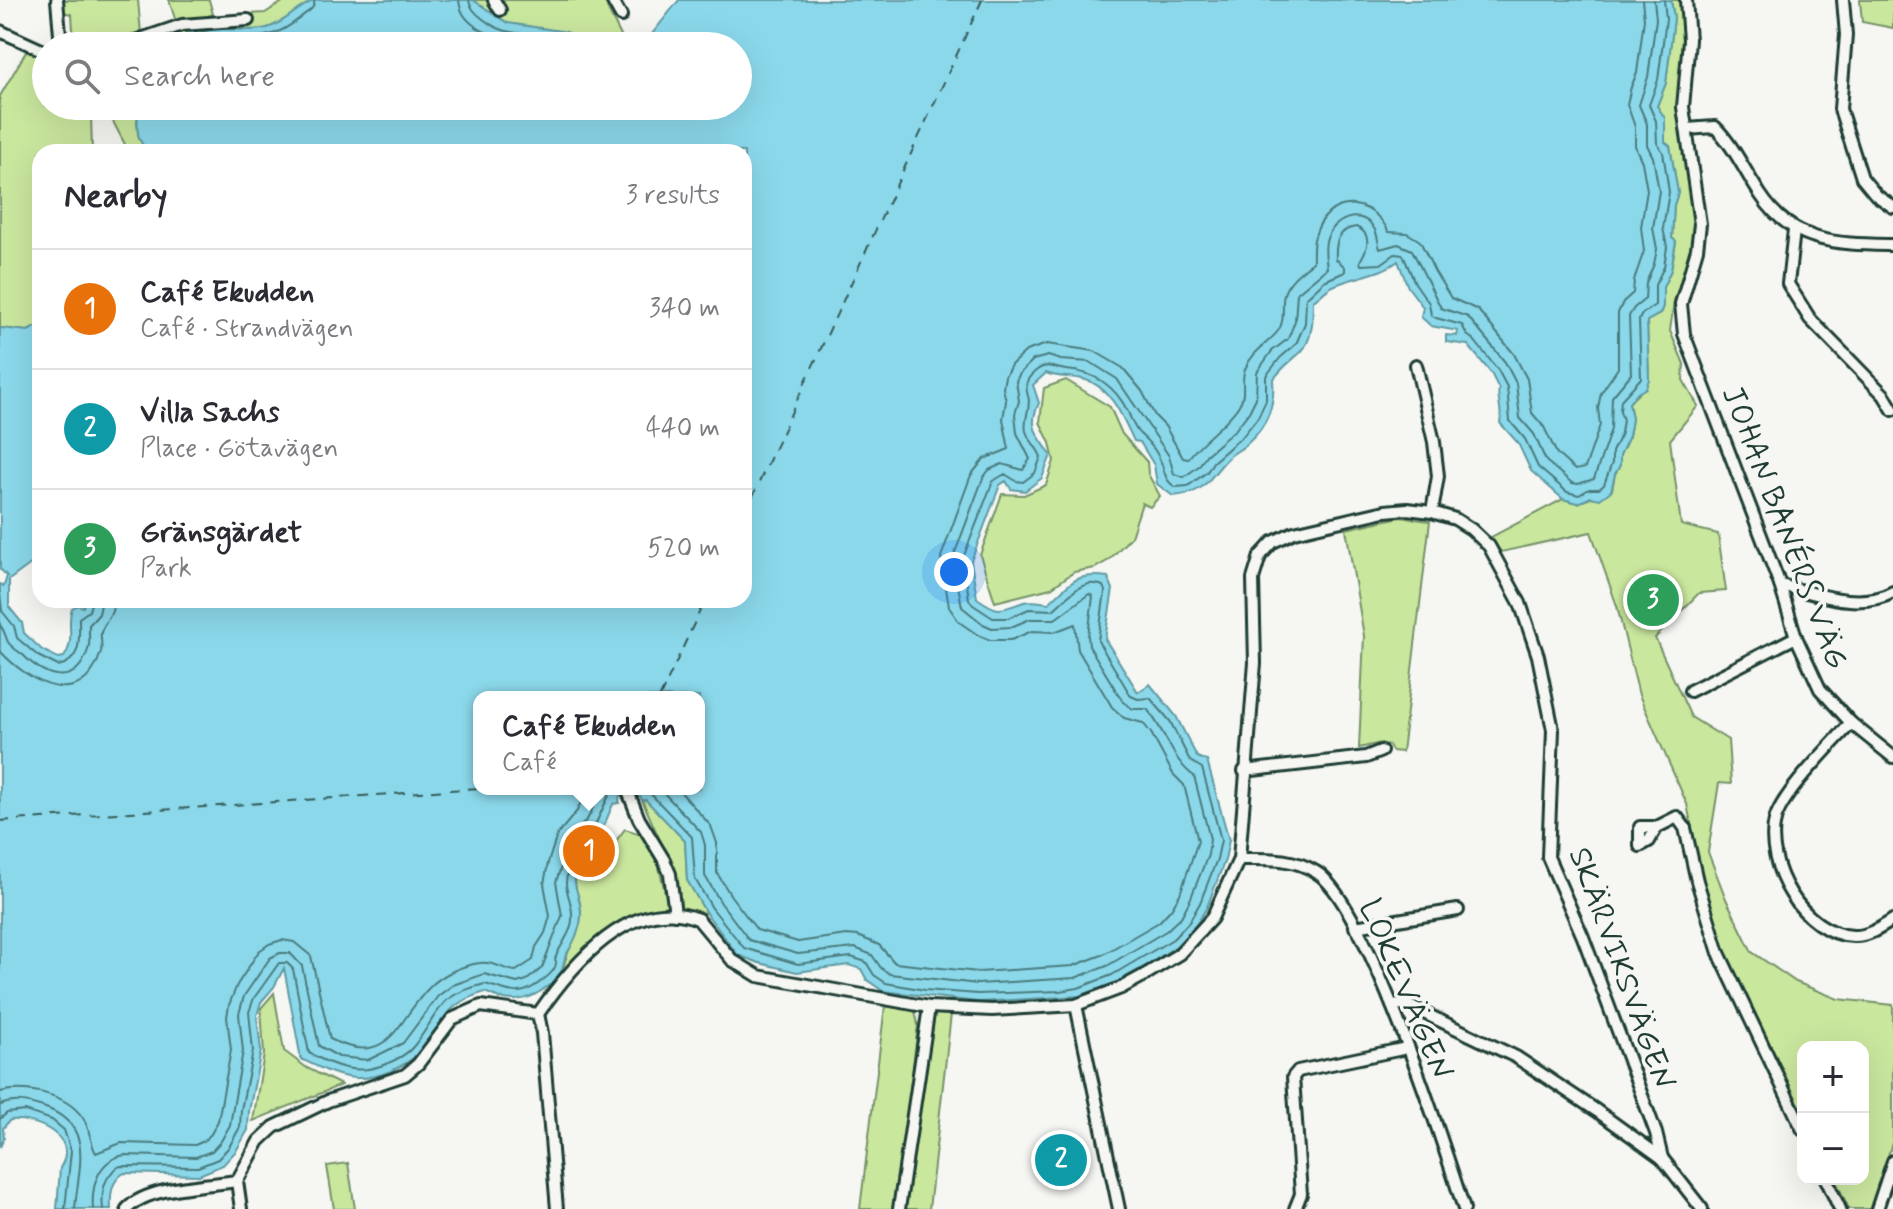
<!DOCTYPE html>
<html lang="en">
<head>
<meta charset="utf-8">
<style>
	:root { --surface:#fff; --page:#f7f7f7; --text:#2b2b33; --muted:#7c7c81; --line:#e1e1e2; --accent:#111827 }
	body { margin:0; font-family:Mynerve,sans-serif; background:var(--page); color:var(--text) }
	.controls { position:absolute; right:24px; bottom:24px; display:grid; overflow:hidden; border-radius:16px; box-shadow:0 8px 32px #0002 }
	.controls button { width:72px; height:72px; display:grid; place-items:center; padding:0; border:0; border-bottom:2px solid var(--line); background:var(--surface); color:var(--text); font:40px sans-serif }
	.you { position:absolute; left:954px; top:572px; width:28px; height:28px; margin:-20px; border:6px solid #fff; border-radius:50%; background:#1a73e8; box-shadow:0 0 0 12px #1a73e833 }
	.badge { display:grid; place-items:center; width:52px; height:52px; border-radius:50%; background:var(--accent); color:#fff; font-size:26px; font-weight:700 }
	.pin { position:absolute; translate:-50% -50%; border:4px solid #fff; box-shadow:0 2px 8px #0006 }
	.popup { position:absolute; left:473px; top:691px; width:232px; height:104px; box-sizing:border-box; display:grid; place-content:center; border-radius:16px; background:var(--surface); filter:drop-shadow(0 2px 6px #0005); font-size:26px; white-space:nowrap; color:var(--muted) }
	.popup b { font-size:30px; color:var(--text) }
	.popup::after { content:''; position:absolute; left:50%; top:100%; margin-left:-16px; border:16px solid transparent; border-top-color:var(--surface) }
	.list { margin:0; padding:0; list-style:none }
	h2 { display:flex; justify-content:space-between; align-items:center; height:104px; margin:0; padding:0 32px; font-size:34px }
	h2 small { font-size:26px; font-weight:400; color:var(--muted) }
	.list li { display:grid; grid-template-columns:52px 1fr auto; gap:24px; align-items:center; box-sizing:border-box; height:120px; padding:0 32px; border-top:2px solid var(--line) }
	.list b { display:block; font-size:30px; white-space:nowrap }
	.list p { margin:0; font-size:26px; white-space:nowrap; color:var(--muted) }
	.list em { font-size:26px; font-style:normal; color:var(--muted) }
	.icon { flex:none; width:44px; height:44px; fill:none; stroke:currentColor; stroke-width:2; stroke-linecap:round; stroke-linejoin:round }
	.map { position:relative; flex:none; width:1893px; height:1209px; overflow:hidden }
	.search { position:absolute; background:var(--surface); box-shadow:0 8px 32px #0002; left:32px; top:32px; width:720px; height:88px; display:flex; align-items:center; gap:20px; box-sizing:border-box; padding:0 28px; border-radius:44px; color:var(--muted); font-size:30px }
	.panel { position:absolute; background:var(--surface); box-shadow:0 8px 32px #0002; left:32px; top:144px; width:720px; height:464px; border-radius:24px }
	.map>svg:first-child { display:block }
	.green { fill:#cae79e; stroke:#749269; stroke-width:2 }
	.water { fill:#8bd8eb; stroke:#609aa2; stroke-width:2 }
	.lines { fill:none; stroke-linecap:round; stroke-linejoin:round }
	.shore { stroke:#4a7b7d; stroke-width:2 }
	.ferry { stroke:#355c59; stroke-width:2; stroke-dasharray:10 8; stroke-linecap:butt }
	.street-casing { stroke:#1f3d34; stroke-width:16 }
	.street { stroke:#f6f6f2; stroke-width:10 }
	.labels { text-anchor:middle; stroke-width:7; stroke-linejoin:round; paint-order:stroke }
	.street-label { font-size:32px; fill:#1f3d34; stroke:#f6f6f2 }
</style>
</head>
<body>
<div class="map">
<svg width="1893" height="1209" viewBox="0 0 1893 1209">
	<rect width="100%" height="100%" fill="#f6f6f2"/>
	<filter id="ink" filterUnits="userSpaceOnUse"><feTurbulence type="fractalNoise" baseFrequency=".0125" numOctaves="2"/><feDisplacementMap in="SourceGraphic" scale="16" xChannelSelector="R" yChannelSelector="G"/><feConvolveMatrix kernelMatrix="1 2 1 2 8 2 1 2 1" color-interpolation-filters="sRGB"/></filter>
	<g filter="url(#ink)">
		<g class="green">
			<polygon points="62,0 138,0 141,34 189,20 176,22 169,0 209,0 213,14 206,17 265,13 286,0 350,0 259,31 209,29 199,34 189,34 165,46 74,46 72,14 62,12"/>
			<polygon points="450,0 613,0 607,8 626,46 577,46 526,31"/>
			<path d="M1671,0H1683L1685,52L1677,112L1696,224L1694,244L1674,301L1670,331L1684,364L1683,380L1698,406L1670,440L1681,525L1718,534L1726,591L1699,593L1655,638L1691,717L1728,740L1731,784L1719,783L1708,852L1726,899L1752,952L1796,982L1838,999L1893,1005V1140L1871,1209H1849L1835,1179H1863V1047H1803V1113L1711,921L1687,804L1639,695L1617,606L1591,532L1501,552L1491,537L1563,499L1578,503L1612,490L1615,474L1620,465V455L1629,436L1632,419L1629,403C1636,394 1645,390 1649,379L1647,320L1660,314L1663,306V287L1671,270L1676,242L1672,238L1674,205L1678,193L1670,146L1665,143V119L1657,106L1666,83L1674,18Z"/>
			<polygon points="1860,0 1893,0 1893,28 1862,22"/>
			<polygon points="27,50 46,50 46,106 140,106 137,122 143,147 150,152 129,152 108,112 102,109 91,114 92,152 40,152 40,325 28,331 0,328 0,96"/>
			<polygon points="1066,380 1110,407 1122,434 1147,462 1148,474 1160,496 1150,507 1142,503 1131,537 1109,560 1095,568 1074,572 1051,588 995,602 980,555 1002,494 1024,495 1046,485 1054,461 1050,443 1040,422 1044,388"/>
			<polygon points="1400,517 1430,521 1402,752 1392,751 1389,745 1381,743 1359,748 1364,636 1346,529"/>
			<polygon points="642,800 646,800 685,841 687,880 706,913 681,910 674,871"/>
			<path d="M625,829L644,835L659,867L669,909C619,921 599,934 563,971C564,951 580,937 581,916C582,886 563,888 588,857L594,863L609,850Z"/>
			<polygon points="274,993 284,1051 307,1068 341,1085 253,1121 264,1054 261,1008"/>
			<polygon points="885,1006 915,1011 918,1025 896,1209 860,1209"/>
			<polygon points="934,1014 951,1014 929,1209 903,1209 928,1025"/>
			<polygon points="348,1163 355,1209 334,1209 327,1166"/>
		</g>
		<g class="water">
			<path d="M315,0H473L508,23L567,32L585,46H163L172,40H180L192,32L199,34C219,23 244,34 267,28C285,23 297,7 315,0Z"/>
			<path d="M679,0H1671L1674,18L1666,83L1657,106L1665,118V142L1670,146L1678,193L1674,205L1672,238L1676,241L1671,270L1663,287V306L1660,314L1647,321L1649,379L1646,388L1636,394L1629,403L1632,419L1629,436L1620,455V465L1615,474L1611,491L1600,499L1591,497L1578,503L1563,499L1531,471L1518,443L1500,423C1503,410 1496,399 1499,389L1491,373L1468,345L1446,342V335L1457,336L1458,331L1431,326L1421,317L1423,307L1408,287L1398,261C1380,275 1355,276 1333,286C1326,289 1321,296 1313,301C1313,318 1313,339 1301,352C1290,362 1282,367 1273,380C1275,405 1268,425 1248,443C1242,449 1234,452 1228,458C1207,479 1208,493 1173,496L1157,484L1154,465L1140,442L1134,441C1123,418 1111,386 1083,379C1070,376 1058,378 1046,373L1033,385L1039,403C1027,427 1038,435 1051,455L1042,478L1025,491L1011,489L1006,481L1000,485L971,561L977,598C1000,614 999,610 1024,602C1032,600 1041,602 1049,603C1072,581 1076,573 1108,577L1113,589L1105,639L1138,692L1150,684L1176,716L1197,757L1207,761L1229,840L1225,860L1207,907L1195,927L1178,945L1146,966L1115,983L1080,996L978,1002L883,991L867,980L861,969L849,965L797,972L759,963L738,955L706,913L687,880L685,841L646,800H642L637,789H699V697H479V789H624L620,790L619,803L613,804L603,828L582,850L588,857C564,886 580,884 581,914C581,928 573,944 566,955C563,961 564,967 561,973C558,978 553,983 548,986C527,1003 509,1004 485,992C441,1005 445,1024 418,1054C410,1062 401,1066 391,1071C355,1086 335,1075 301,1059L284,968L274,987L261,1002L257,1015L261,1051L249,1111L248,1130L236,1151L223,1165L199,1175L124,1173C111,1181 110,1195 111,1209H57L60,1168C80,1136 35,1118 10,1120L3,1128L4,1138L0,1147V584L4,586L7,576L0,569V328L28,331L40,325V553L32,563L9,580V607L22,623L24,633L42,650L58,658L64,657C76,640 66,625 72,608L78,605L83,607L85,600H744V152H150C133,140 138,124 138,106H738V46H614L637,44L648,39Z"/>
		</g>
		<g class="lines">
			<g class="shore">
				<path d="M459,0C461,34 514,42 540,46"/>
				<path d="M469,0C470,13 494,28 506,31C529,37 553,33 574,46"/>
				<path d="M186,46C193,41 196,44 203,41C241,27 259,52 300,18C307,11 314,11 315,0"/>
				<path d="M0,593L2,611L14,626L17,638L38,656L58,666C83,661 79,637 79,618L89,611L92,600"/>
				<path d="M0,625C5,631 5,636 8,642C12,648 18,651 23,655C45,677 75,689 88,650C91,641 88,634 89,625L99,614L102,600"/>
				<path d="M0,651C30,683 82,713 101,652C103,645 100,640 101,633C102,624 114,617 114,600"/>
				<path d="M646,789L692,837L695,879L712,908L744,948L798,964L851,957L866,962L874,975L886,983L925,990L978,994L1060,991L1078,988L1112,975L1173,939L1189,922L1200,903L1217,859L1221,840L1202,768L1190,761L1170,721L1150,698L1138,699L1131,696L1098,641L1105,591L1103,586C1081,577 1069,597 1053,610L1029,609L1008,618H993L973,605L969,599L963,558L993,481L1005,474L1016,481L1023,482L1035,473L1041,457C1038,448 1029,441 1026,431C1023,418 1032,407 1028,396C1024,383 1027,378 1037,370C1047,362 1055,369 1066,370C1095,372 1115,385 1128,412C1131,418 1134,429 1140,434C1148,441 1157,451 1161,462C1166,475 1164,479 1175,487L1188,486L1207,472L1213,462L1243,436L1258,417L1266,400V376L1280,358L1296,344L1305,323L1306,298L1324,281L1345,272V267L1336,259C1335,243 1338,229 1356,227C1373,234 1368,248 1360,261L1361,265L1381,264L1395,254L1403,255L1415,283L1429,303L1431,315L1436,318L1462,325L1467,335L1474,340L1498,370L1507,387L1510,421L1525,439L1538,467L1567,492L1579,495L1589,489H1599L1604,485L1612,463V452L1621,433L1623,420L1620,411L1621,400L1641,378L1639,320L1642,314L1655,305V285L1664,267L1667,247L1663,228L1669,192L1663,152L1657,143L1656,121L1649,105L1658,80L1666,19L1664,0"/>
				<path d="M660,789L701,832L705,845V876L721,903L749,940L798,954L855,948L872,955L881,968L890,974L978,984L1075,978L1107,966L1166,931L1181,917L1190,900L1208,855L1210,839L1194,776C1173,762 1165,730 1147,709H1133L1123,702L1089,646L1088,636L1093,596L1089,594L1055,619H1030L1011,627L992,628L983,624L962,607L953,558L983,478L989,470L1002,464L1023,470L1030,459L1017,433L1015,414L1019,401L1016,381L1020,373L1033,360L1048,356L1061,360L1090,362L1117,379L1169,456L1174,474L1184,477L1199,466L1206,455L1236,429L1249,412L1256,398L1257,372L1272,351L1288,339L1295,321L1297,293L1327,268C1326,259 1324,250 1326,242C1331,219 1362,206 1375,230C1378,236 1378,243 1380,249L1398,244L1412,250L1441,308L1468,317L1505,362L1516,383L1520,418L1534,434L1546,461L1572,483L1578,484L1594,479L1611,429L1612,397L1631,374L1629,316L1634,308L1645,299L1646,283L1654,264L1657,249L1653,228L1659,191L1653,157L1647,145V124L1639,105L1648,77L1656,19L1654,0"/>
				<path d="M678,789L711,826L717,843V873L731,896L757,930L798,942L846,935L858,936L879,945L895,963L978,972L1073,966L1102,955L1159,922L1171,909L1180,894L1198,841L1184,785L1173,774L1151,733L1143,723L1124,718L1112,707L1078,650L1075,624L1054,632L1032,631L1011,640H990L978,635L959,622L949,607L941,557L971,475L984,459L1009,449L1003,419L1006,401L1003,388L1005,376L1011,365L1026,351L1047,344L1094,351L1123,368L1142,391L1155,416L1165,426L1183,458L1188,459C1203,438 1227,425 1239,405C1247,393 1240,381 1245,369C1253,350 1268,344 1278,331C1286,320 1281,306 1284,294C1288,280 1303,270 1313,262C1313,254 1312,244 1315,236C1327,195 1370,195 1389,232L1407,233L1420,241L1435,272L1451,298L1478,310L1514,354L1527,379L1532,413L1544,427L1557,454L1575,470L1585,468L1600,425L1598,408L1601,393L1618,368V313L1623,302L1633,293L1634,280L1644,251L1641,227L1647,190L1642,162L1635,146V127L1627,104L1631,87L1637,73L1644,19L1642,0"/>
				<path d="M0,1092C26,1086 66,1093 83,1118C90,1128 90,1143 96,1153L121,1143L195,1145L204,1141L211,1134L218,1121L231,1050L227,1017L229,1005L237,985L259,951L269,944L282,940L294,942L311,956L330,1039C392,1070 397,1018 431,986C443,974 463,965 480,963C494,961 503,970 516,971L533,960L536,947L545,933L550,916L544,884L548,863L557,835L577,811L587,789"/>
				<path d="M0,1105C15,1099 28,1102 43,1107C96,1125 78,1166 75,1209"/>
				<polyline points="0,1119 7,1113 25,1111 52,1120 64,1130 71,1151 65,1209"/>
				<path d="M93,1209C91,1185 99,1159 125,1155L196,1157L212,1151L221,1141L230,1125L243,1051L239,1014L244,996L270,958L280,953H290L302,966L319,1046L339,1057L368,1060L403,1043L438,996L453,985L484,974L517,983L527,980L542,968L562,916L556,882L565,855L566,844L588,818L602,789"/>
				<path d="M103,1209C101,1192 104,1175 120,1166L198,1167L218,1159L229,1147L240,1127L241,1110L253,1051L249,1012L254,998L279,963H287L293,969L309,1053C335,1067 358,1076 386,1064C396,1060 405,1056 412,1048C425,1034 432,1016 445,1002C455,992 471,988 485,984C511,991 518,1000 543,980C547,977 553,972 555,967C559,955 552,966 557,954C563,941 574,929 572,914C572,903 566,893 566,883C566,868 576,862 575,847L596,823L612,789"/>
			</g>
			<g class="ferry">
				<polyline points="744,515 982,0"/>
				<polyline points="660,697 705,600"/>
				<polyline points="0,821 479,788"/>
			</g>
			<g class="street-casing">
				<g id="street">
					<polyline points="57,0 61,46"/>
					<polyline points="494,0 500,10"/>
					<polyline points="612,0 621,16"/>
					<polyline points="1686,0 1689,40 1683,107 1700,224 1697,249 1681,304 1684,334 1780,585 1796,637 1820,689 1851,723 1893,757"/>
					<polyline points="1843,0 1846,35 1840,109 1862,178 1876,195 1893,207"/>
					<polyline points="0,31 46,52"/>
					<polyline points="120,46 182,25 248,20"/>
					<polyline points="96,106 98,108"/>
					<path d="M1687,129L1715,127C1734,146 1745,172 1760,194C1793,245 1839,244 1893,245"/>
					<polyline points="1794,230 1788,284 1810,319 1884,395 1893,410"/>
					<polyline points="1416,365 1434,442 1438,476 1432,512"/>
					<path d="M1780,585C1814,593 1860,611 1893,592"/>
					<polyline points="1690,691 1796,637"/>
					<path d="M1851,723C1832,745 1782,793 1775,820C1764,865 1803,934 1853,936C1867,937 1882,927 1893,920"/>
					<polyline points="1244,771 1366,757 1381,751"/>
					<polyline points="627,789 639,819 664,860 670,874 675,914"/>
					<polyline points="1657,827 1649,841 1640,846 1640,827 1657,827 1677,817 1685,828 1697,881 1719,953 1803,1130"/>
					<path d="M1239,859C1266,859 1292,857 1316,872C1365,901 1444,1146 1464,1209"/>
					<polyline points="1355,927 1458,910"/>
					<polyline points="1076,1005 1119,1209"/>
					<polyline points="1392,1005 1405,1004 1516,1057 1597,1111 1662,1158 1702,1209"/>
					<path d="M538,1014C571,966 631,893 698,919L732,960L758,976L929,1007L992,1010L1076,1005L1121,988L1143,976L1179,954L1212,918L1239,859L1255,663L1253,579L1260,556L1273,542L1294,532L1385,511L1407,509L1432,512L1455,519L1471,529L1489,546L1520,603L1538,656L1553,730L1548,857L1583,937L1656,1133L1662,1158"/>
					<polyline points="538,1014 542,1033 557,1209"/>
					<polyline points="1826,1179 1840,1209"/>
					<polyline points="237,1181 241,1209"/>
					<path d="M127,1209C148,1186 206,1186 237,1181L259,1141L274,1127L328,1101L405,1075L418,1064L452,1019L481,1006L538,1014"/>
					<polyline points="899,1209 929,1007"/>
					<polyline points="1295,1209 1301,1194 1293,1077 1298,1071 1407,1048"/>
					<polyline points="1877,1209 1893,1161"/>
				</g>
			</g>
			<use href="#street" class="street"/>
		</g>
	</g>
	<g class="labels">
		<g class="street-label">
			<text transform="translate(1786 527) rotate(69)" y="11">JOHAN BANÉRS VÄG</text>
			<text transform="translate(1623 968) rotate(70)" y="11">SKÄRVIKSVÄGEN</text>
			<text transform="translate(1407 989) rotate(67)" y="11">LOKEVÄGEN</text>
		</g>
	</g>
</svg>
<div class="controls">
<button>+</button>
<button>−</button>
</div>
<div class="you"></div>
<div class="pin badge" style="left:589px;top:851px;background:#e8710a">1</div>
<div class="popup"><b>Café Ekudden</b>Café</div>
<div class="pin badge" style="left:1061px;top:1160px;background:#0f9aa8">2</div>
<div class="pin badge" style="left:1653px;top:600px;background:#2e9e5b">3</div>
<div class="search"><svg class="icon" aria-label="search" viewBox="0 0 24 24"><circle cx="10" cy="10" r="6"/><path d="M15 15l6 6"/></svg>Search here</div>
<section class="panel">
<h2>Nearby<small>3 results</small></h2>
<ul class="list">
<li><span class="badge" style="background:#e8710a">1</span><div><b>Café Ekudden</b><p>Café · Strandvägen</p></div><em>340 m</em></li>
<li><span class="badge" style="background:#0f9aa8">2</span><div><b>Villa Sachs</b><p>Place · Götavägen</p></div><em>440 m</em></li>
<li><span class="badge" style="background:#2e9e5b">3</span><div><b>Gränsgärdet</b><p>Park</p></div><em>520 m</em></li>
</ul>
</section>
</div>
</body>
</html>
